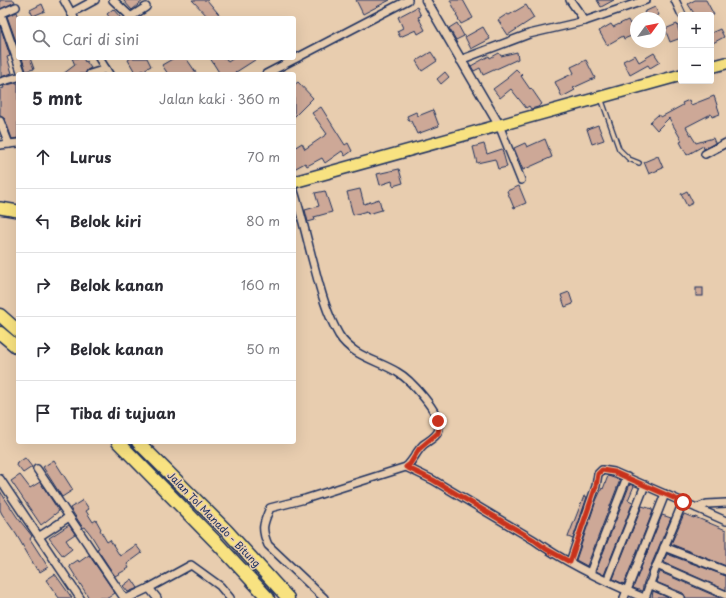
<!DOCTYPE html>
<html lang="id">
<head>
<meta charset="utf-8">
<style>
	:root { --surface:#fff; --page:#f7f7f7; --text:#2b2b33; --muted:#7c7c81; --line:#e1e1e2 }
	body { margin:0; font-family:"Playpen Sans",sans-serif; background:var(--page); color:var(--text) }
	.controls { position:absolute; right:12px; top:12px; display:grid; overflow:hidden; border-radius:4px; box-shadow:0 4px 16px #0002 }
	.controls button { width:36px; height:36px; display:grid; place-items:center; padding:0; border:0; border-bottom:1px solid var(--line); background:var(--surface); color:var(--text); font:20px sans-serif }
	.compass { position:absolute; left:630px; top:12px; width:36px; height:36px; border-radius:50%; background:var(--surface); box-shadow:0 4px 16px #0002; rotate:57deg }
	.stop { position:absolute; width:12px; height:12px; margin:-9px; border:3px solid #c8321e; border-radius:50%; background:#fff }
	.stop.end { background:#c8321e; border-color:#fff; box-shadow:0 1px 4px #0008 }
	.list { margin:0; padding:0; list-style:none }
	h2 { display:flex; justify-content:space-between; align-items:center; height:52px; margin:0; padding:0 16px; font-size:17px }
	h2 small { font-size:13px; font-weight:400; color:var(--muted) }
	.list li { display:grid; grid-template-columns:26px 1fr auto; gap:12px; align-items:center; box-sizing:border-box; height:64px; padding:0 16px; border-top:1px solid var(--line) }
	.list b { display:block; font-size:15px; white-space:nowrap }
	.list em { font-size:13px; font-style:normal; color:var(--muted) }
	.icon { flex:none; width:22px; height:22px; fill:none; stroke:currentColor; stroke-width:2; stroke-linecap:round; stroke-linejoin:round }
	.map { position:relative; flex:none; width:726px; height:598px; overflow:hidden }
	.search { position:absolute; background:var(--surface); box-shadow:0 4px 16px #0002; left:16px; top:16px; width:280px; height:44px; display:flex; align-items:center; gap:10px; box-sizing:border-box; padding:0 14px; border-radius:4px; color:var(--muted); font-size:15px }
	.panel { position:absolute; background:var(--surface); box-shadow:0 4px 16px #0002; left:16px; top:72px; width:280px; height:372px; border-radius:4px }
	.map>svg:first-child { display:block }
	.building { fill:#cda897; stroke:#1b2f5e }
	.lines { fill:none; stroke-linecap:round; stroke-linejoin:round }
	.service-casing { stroke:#1b2f5e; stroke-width:6 }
	.minor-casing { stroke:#1b2f5e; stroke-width:10 }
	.tertiary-casing { stroke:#1b2f5e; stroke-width:11 }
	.trunk-casing { stroke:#1b2f5e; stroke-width:14 }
	.motorway-casing { stroke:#1b2f5e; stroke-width:15 }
	.service { stroke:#e8cdaf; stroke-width:3.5 }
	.minor { stroke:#e8cdaf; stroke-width:7 }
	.tertiary { stroke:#e8cdaf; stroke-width:8 }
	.trunk { stroke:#f8e281; stroke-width:11 }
	.motorway { stroke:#f8e281; stroke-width:12 }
	.route { stroke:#c8321e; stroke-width:5 }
	.labels { text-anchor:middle; stroke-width:3; stroke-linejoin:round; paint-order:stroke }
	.street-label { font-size:10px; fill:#1b2f5e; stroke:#e8cdaf }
</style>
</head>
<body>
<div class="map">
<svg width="726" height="598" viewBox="0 0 726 598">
	<rect width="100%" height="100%" fill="#e8cdaf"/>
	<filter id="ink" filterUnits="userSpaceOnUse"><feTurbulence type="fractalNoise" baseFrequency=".025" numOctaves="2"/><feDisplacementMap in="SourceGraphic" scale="8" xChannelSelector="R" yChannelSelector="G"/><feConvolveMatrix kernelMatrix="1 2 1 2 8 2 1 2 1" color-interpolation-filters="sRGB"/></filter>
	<g filter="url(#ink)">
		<g class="building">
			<polygon points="0,0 14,0 15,2 0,9"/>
			<polygon points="123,0 144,0 132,10"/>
			<polygon points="192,0 207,0 222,18 209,18"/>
			<polygon points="356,0 390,0 363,14"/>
			<polygon points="450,0 463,0 473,18 461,24 456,15 457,14"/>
			<polygon points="597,0 614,0 601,7"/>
			<polygon points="695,0 706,0 714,15 695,15 688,4"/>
			<polygon points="42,4 45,11 33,16 30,10"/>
			<polygon points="526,5 534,18 508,35 498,20 507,14 509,15"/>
			<polygon points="417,7 421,16 418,17 425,30 418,34 416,30 400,37 397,31 403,28 398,17"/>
			<polygon points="655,7 659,15 652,18 647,18 644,12"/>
			<polygon points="113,9 121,18 110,18 107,14"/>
			<polygon points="17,12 19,18 18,18 18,47 7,16"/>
			<polygon points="628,20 630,24 636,21 636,34 624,39 623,36 607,45 599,31 611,24 613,27"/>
			<polygon points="457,23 464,36 456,40 449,28"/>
			<polygon points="677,24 681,38 670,42 665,29"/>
			<polygon points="0,26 10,56 7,57 12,73 1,77"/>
			<polygon points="483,27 490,39 471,49 465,37"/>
			<polygon points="720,29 724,37 711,44 711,33"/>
			<polygon points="431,52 437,61 422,71 416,61"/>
			<polygon points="517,52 518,59 483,75 480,68 474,71 471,66 489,56 490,58 499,53 501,56"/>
			<polygon points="654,53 660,62 650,68 648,65 630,75 623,61 635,55 639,62"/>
			<polygon points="22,58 30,58 34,69 26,71"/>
			<polygon points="72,58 83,58 85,62 86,61 91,68 87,70 85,74 63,74 75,65"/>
			<polygon points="131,58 147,58 151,66 136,74 128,60"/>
			<polygon points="174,58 186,58 197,74 168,74 162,65"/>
			<polygon points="210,58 226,58 228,62 234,58 258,58 233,74 220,74"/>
			<polygon points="586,60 595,78 573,88 575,90 562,97 555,82 574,73 571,67"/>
			<polygon points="516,69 522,75 521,76 530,89 531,88 542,104 538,107 531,109 529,106 526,108 511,89 500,98 493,89 508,78 507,77"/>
			<polygon points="445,72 449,77 441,84 437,79"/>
			<polygon points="298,82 313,98 294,117 294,85"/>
			<polygon points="15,83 18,83 18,138 12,139 5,119 1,116 0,114 0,89 4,88 3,86"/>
			<polygon points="714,96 720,114 712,117 711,114 686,127 696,143 713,138 715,143 704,149 703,146 687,155 680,142 682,141 669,118 657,130 650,122 658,115 661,117 683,105 682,103 689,100 691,105"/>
			<polygon points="321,107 345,145 348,143 352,151 345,156 342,151 325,163 322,158 307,166 305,163 294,169 294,148 302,143 305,149 327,134 312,113"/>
			<polygon points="433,110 439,126 417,134 411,121 409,121 407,116 416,112 418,116"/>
			<polygon points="598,125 604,140 592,144 587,129"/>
			<polygon points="545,139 552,157 523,170 514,148 525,143 527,147"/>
			<polygon points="484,144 487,154 502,149 507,167 498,169 495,159 477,163 473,147"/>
			<polygon points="658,156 663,168 649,174 644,162"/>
			<polygon points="399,169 403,183 393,186 392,181 380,185 377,174"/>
			<polygon points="519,186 526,203 514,208 507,191"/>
			<polygon points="360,189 364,204 379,199 382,210 368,214 367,211 353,215 347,192"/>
			<polygon points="325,191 332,212 314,217 315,220 308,222 305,210 319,206 315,193"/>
			<polygon points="687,191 693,203 687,206 681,194"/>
			<rect x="696" y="288" width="7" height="8"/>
			<polygon points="569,292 573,304 565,307 561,295"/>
			<polygon points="25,458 32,467 23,473 16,464"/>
			<polygon points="54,460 73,490 62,497 43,467"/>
			<polygon points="20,475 30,488 40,482 59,511 41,525 11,481"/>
			<polygon points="608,476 620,480 587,566 576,560 596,501 602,488 603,489"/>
			<polygon points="630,484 634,486 628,500 633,502 604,575 596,571"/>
			<polygon points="0,491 17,517 32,536 30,539 48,567 40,572 38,569 37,570 16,534 2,514 0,510"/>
			<polygon points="584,496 587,497 573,539 568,537"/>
			<polygon points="83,500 89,509 86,511 93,522 96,520 101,529 100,530 107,542 110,540 120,556 136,545 142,553 127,564 129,568 115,576 97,549 99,548 91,535 85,527 83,528 70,508"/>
			<polygon points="642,506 652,509 652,511 653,511 624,584 613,579"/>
			<polygon points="684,514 694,518 695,517 726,530 726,566 671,544"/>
			<polygon points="662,515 671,518 644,582 642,591 633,588"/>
			<polygon points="69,525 75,534 66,540 72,549 63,556 49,538"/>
			<polygon points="667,554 726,576 726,590 663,562"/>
			<polygon points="89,555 115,593 108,598 89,598 69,566 78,560 79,562"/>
			<polygon points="660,572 720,598 686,598 683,593 656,582"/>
			<polygon points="55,574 72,598 59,598 46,580"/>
			<polygon points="132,579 138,588 128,592 123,586"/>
			<polygon points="653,591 669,598 652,598"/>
		</g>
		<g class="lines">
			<g class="service-casing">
				<polyline id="service" points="601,98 619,149 629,159 639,163"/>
			</g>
			<g class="minor-casing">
				<g id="minor">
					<polyline points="64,0 74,18"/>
					<polyline points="113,0 131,17"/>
					<polyline points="570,0 585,21"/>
					<polyline points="675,0 682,15"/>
					<polyline points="71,13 95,0"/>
					<polyline points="0,14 16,7"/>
					<polyline points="1,14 22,74"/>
					<polyline points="129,18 146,7"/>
					<polyline points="99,58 109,74"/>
					<polyline points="460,60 529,34 585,21 646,0"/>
					<polyline points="90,74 106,69"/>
					<polyline points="266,74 408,0"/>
					<polyline points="0,82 18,77"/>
					<polyline points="0,121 9,144"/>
					<polyline points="499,125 521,180"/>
					<polyline points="0,145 18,143"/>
					<polyline points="705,154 726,143"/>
					<path d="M294,191C301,213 306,235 312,258C319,284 325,311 339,335C352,356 377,360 397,372C410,379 441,413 439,428C439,436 428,441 423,445C416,452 413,461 406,467L305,499L270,508C263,524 261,529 268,545L324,598"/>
					<path d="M406,467L433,480L534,540C567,564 606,582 644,598"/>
					<polyline points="37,469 124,598"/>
					<polyline points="0,479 80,598"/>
					<polyline points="697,508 707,504 726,503"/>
					<polyline points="40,536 69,517"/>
					<polyline points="664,547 726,571"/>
					<polyline points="570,562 596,486 598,474 602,470 614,472 683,502"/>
					<polyline points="657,565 726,595"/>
					<polyline points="590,573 627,477"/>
					<polyline points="607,581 645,485"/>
					<polyline points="649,584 681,598"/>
					<polyline points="149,588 157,598"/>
					<polyline points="128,598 149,588 191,565 220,586 230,598"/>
					<polyline points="624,598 665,494"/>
					<polyline points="645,598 654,572 683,502 726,521"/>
				</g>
			</g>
			<g class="tertiary-casing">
				<polyline id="tertiary" points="426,0 499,125"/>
			</g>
			<g class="trunk-casing">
				<g id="trunk">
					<polyline points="711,67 726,63"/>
					<polyline points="294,182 681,75"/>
					<polyline points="0,208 18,211"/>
				</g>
			</g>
			<g class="motorway-casing">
				<g id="motorway">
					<polyline points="0,315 18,331"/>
					<polyline points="0,333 18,348"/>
					<polyline points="118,442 216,542 268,598"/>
					<polyline points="138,442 227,531 288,598"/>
				</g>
			</g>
			<use href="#service" class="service"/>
			<use href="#minor" class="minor"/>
			<use href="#tertiary" class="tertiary"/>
			<use href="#trunk" class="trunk"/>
			<use href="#motorway" class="motorway"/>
		</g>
	</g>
	<g class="lines" filter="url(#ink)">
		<polyline class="route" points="438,421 439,428 438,433 419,449 410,464 406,467 433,480 534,540 546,549 570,562 596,486 598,474 602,470 614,472 683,502"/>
	</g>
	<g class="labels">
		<g class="street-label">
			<text transform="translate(214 519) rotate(46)" y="4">Jalan Tol Manado - Bitung</text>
		</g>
	</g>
</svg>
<div class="controls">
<button>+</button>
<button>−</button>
</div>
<svg class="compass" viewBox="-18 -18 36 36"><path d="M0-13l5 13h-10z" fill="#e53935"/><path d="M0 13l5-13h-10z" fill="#7c7c81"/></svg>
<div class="stop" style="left:683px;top:502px"></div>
<div class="stop end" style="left:438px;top:421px"></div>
<div class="search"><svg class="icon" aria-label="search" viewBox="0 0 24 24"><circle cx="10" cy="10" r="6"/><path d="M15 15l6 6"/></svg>Cari di sini</div>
<section class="panel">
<h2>5 mnt<small>Jalan kaki · 360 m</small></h2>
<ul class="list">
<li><svg class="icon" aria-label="ahead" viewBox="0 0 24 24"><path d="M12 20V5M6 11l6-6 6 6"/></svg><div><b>Lurus</b></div><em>70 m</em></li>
<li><svg class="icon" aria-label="left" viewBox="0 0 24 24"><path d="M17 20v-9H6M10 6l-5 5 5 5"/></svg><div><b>Belok kiri</b></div><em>80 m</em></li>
<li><svg class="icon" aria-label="right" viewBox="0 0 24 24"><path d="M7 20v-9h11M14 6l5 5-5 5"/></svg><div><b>Belok kanan</b></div><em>160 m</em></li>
<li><svg class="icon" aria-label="right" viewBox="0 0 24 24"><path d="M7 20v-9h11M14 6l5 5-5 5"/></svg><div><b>Belok kanan</b></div><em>50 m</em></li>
<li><svg class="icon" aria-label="arrive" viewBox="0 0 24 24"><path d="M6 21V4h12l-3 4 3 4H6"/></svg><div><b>Tiba di tujuan</b></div></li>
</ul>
</section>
</div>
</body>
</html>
